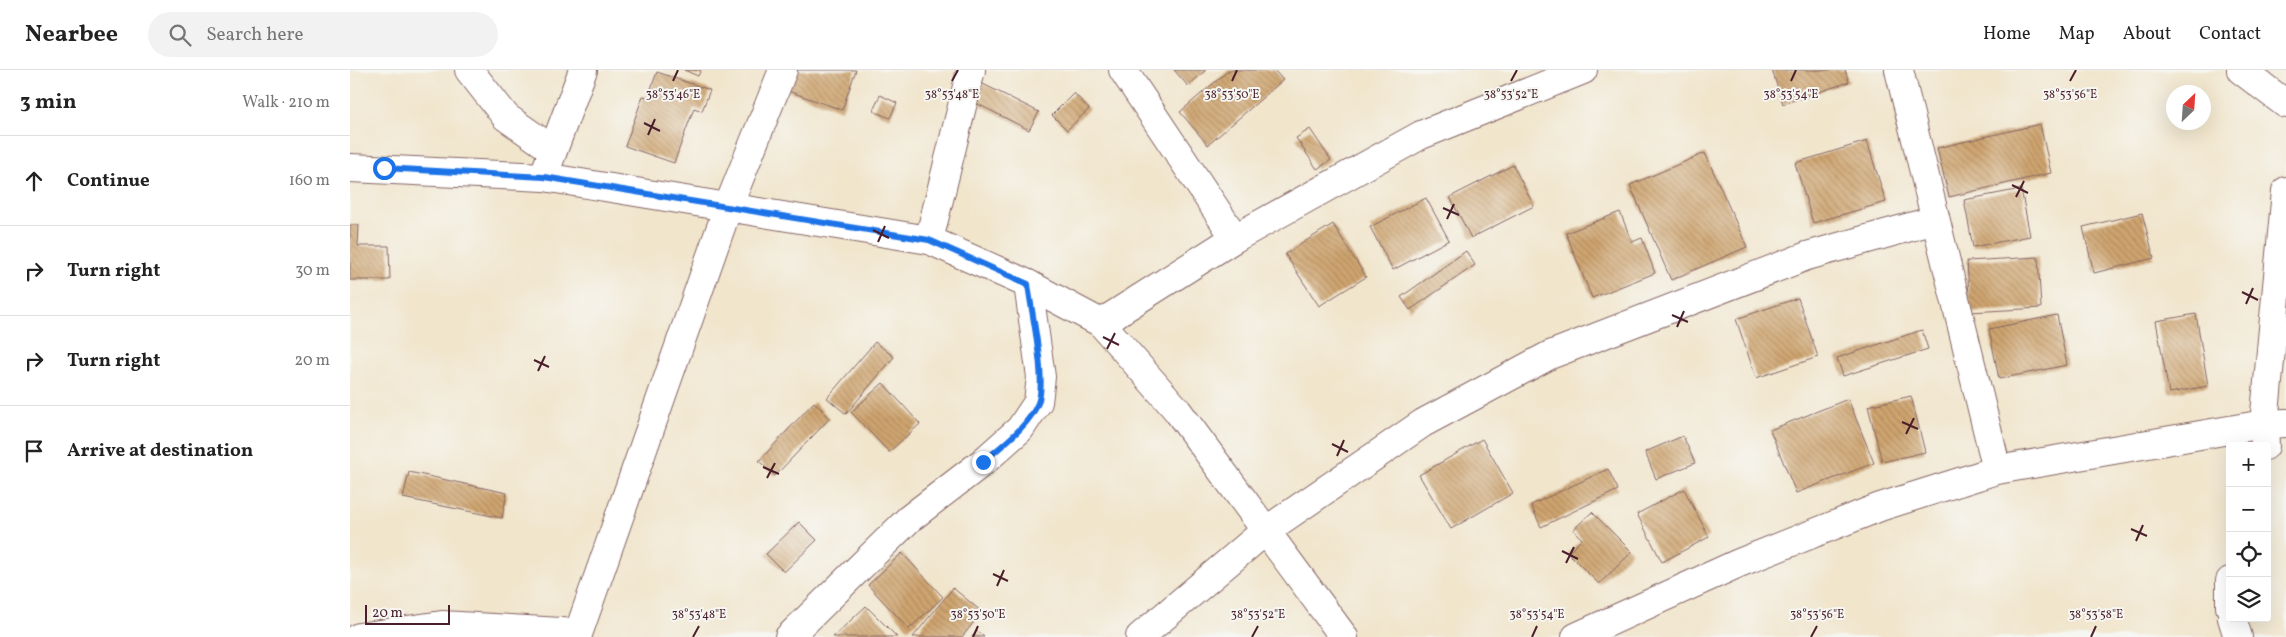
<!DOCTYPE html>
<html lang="en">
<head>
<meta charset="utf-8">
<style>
	:root { --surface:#fff; --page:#f2f2f2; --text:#222; --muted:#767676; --line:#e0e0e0 }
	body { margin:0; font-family:Vollkorn,serif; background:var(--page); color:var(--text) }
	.controls { position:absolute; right:15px; bottom:15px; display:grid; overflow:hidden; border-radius:5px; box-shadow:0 5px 20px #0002 }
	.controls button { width:45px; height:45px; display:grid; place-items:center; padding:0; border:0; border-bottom:1px solid var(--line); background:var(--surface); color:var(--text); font:25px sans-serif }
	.compass { position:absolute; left:1816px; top:15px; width:45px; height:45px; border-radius:50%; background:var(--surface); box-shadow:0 5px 20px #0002; rotate:25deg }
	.scale { position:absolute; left:15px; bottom:12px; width:85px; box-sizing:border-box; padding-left:5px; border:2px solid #4a1f2b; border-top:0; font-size:14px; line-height:18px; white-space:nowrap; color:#4a1f2b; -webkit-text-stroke:4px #f6f6f2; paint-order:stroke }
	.stop { position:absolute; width:15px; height:15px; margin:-11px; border:4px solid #1a73e8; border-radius:50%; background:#fff }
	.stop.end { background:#1a73e8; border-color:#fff; box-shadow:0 1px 5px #0008 }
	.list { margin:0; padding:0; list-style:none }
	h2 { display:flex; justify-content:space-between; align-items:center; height:65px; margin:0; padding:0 20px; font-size:21px }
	h2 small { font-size:16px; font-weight:400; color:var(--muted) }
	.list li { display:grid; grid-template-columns:32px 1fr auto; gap:15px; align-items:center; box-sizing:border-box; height:90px; padding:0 20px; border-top:1px solid var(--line) }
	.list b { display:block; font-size:19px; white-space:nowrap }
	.list em { font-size:16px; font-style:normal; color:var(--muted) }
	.icon { flex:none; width:28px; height:28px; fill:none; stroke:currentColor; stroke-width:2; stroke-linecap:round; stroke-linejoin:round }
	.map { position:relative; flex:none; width:1936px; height:567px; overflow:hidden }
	header { display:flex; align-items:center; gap:30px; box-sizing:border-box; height:70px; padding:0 25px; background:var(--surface); border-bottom:1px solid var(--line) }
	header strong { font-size:24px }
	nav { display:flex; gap:28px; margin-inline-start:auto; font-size:18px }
	.search { width:350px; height:45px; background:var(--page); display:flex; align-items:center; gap:12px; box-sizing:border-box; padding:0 18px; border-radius:28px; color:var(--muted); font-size:19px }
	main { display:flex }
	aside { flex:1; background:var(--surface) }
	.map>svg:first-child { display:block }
	.building { fill:url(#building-back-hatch) }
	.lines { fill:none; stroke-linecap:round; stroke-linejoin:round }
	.minor-casing { stroke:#846463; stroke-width:30 }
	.minor { stroke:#fff; stroke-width:28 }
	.route { stroke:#1a73e8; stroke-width:6 }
	.ticks { fill:none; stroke:#4a1f2b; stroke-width:2 }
	.ticks-label { font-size:12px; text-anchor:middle; fill:#4a1f2b; stroke:#f6f6f2; stroke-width:4; stroke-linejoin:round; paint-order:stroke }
</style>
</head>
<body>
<header>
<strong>Nearbee</strong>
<div class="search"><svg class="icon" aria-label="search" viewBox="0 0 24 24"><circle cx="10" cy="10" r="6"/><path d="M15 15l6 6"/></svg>Search here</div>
<nav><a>Home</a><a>Map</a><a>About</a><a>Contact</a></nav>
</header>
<main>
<aside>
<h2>3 min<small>Walk · 210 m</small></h2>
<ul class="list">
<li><svg class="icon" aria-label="ahead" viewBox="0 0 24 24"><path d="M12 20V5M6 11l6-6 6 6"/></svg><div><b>Continue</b></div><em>160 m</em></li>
<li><svg class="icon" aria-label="right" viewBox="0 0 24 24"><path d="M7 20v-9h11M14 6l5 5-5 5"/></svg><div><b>Turn right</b></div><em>30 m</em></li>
<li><svg class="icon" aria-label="right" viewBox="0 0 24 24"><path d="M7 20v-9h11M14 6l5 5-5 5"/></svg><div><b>Turn right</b></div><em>20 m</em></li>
<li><svg class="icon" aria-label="arrive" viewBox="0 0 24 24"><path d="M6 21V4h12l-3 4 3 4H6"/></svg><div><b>Arrive at destination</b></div></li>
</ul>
</aside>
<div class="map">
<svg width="1936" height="567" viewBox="0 0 1936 567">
	<defs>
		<pattern id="building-back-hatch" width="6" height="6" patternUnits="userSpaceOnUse" patternTransform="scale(1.25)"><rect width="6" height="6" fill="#cfa570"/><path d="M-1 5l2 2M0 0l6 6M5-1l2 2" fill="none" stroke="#aa865c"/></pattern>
	</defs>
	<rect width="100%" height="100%" fill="#f6f6f2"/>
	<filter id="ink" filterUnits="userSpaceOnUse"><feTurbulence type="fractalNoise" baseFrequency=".02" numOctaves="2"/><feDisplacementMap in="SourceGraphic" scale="10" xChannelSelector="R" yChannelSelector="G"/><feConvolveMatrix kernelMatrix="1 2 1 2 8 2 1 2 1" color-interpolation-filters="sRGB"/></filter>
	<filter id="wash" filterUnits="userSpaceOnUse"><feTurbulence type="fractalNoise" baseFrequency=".0096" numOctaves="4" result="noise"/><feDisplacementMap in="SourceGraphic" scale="20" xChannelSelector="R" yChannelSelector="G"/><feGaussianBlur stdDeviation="1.12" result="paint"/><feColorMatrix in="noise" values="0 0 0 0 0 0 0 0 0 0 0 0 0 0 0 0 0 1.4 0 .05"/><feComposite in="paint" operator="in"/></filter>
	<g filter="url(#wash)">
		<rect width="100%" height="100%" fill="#f1e5cc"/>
		<g id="blocks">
			<g class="building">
				<polygon points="334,0 351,0 348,6"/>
				<polygon points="445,0 506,0 492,40 438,21"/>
				<polygon points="824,0 856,0 838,16"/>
				<polygon points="879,0 924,0 933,10 858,75 830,42"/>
				<polygon points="1422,0 1495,0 1499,12 1433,34"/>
				<polygon points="307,2 360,20 352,41 344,38 324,93 275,76 293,26 298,27"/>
				<polygon points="627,11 689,42 679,60 618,29"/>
				<polygon points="724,23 739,39 717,60 702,45"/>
				<polygon points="530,25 547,33 540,48 523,41"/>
				<polygon points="1690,54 1701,103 1599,127 1587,78"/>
				<polygon points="960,59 981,90 967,99 946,68"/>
				<polygon points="1517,71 1536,132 1463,153 1445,93"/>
				<polygon points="1355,83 1397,177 1321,210 1280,115"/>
				<polygon points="1163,95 1184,136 1121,168 1100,127"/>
				<polygon points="1671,119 1680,166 1623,177 1614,130"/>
				<polygon points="1076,128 1099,170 1043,200 1020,157"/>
				<polygon points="1270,142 1282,172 1292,168 1305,203 1242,228 1216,163"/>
				<polygon points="1792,143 1804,188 1744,203 1733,157"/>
				<polygon points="983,154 1016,207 969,236 935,184"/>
				<polygon points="0,155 9,155 8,176 39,176 40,210 0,210"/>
				<polygon points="1116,181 1125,195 1060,240 1051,227"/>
				<polygon points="1688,187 1691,238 1620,242 1617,191"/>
				<polygon points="1448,228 1468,287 1406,308 1386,249"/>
				<polygon points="1846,244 1858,316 1819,323 1806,251"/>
				<polygon points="1707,245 1717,295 1649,309 1639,259"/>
				<polygon points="1572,260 1578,279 1493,306 1487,288"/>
				<polygon points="525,272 544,287 496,344 477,328"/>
				<polygon points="533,313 570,354 539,382 501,342"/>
				<polygon points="1561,326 1575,382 1532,392 1518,336"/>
				<polygon points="1498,329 1524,393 1446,423 1420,360"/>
				<polygon points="464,332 480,348 425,406 409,391"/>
				<polygon points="1333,366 1345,393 1306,409 1295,382"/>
				<polygon points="1132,369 1163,423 1101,459 1069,405"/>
				<polygon points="1258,399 1268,420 1191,457 1181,435"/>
				<polygon points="59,402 157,423 152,448 53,428"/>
				<polygon points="1334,419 1359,467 1312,492 1287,444"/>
				<polygon points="1242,442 1282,482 1249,514 1218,483 1232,469 1223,460"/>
				<polygon points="449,452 467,470 434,502 416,484"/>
				<polygon points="552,483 593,527 559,559 518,515"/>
				<polygon points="603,518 632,542 612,567 563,567"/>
				<polygon points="516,536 547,567 483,567"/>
				<polygon points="627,561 634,567 622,567"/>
			</g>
		</g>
	</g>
	<g filter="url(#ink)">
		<use href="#blocks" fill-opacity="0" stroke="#846463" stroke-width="1"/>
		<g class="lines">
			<g class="minor-casing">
				<g id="minor">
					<polyline points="119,0 156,47 203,80"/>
					<polyline points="773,0 885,168"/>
					<polyline points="1549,0 1647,400"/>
					<polyline points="1891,0 1936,34"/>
					<polyline points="197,97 233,0"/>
					<polyline points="0,98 194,107 579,170 678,214 751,253 827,340 994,567"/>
					<polyline points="579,170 621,0"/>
					<polyline points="751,253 885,168 1071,65 1233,0"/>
					<polyline points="1915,376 1914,354 1936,121"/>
					<polyline points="1880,511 1880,537"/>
					<polyline points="1882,548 1888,567"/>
					<polyline points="9,567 92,555 228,563"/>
					<polyline points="227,567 378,137 433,0"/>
					<polyline points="439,567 559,449 633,392 670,359 688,332 691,307 678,214"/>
					<polyline points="790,567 914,462 1073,353 1200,285 1457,186 1585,150"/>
					<polyline points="1226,567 1389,493 1530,437 1647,400 1914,354 1936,353"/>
				</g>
			</g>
			<use href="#minor" class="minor"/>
		</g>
	</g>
	<g class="lines" filter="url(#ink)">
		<path class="route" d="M34,98L194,107L579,170L678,214C681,241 697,309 688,333C678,357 652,375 633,392"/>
	</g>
	<path class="ticks" d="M323,11L328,0M602,11L608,0M882,11L887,0M1161,11L1167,0M1441,11L1446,0M1720,11L1726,0M294,53L310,61M298,65L305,49M1662,115L1678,123M1666,127L1674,111M1093,138L1109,145M1097,149L1104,134M523,160L539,168M528,172L535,156M1892,222L1908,230M1896,234L1903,218M1322,245L1338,252M1327,257L1334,241M753,267L769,275M757,279L765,263M184,290L199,297M188,301L195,286M1552,352L1568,359M1556,364L1564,348M982,374L998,382M987,386L994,370M413,397L429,404M417,408L425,393M1781,459L1797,466M1786,471L1793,455M1212,481L1228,489M1216,493L1224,477M643,504L658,511M647,516L654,500M343,567L349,556M623,567L628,556M902,567L908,556M1182,567L1187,556M1461,567L1467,556M1741,567L1746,556"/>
	<g class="ticks-label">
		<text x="323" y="28">38°53'46"E</text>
		<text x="602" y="28">38°53'48"E</text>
		<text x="882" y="28">38°53'50"E</text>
		<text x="1161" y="28">38°53'52"E</text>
		<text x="1441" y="28">38°53'54"E</text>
		<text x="1720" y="28">38°53'56"E</text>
		<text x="349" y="548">38°53'48"E</text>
		<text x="628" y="548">38°53'50"E</text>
		<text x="908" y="548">38°53'52"E</text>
		<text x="1187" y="548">38°53'54"E</text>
		<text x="1467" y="548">38°53'56"E</text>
		<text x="1746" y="548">38°53'58"E</text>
	</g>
</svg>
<div class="controls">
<button>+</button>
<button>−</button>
<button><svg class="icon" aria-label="locate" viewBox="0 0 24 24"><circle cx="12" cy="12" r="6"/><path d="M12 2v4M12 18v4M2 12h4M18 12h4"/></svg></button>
<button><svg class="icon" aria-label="layers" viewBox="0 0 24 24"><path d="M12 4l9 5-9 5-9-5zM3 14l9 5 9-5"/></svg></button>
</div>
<svg class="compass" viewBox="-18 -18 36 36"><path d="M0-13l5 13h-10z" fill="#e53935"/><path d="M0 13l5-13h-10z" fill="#767676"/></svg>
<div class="scale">20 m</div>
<div class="stop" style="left:34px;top:98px"></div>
<div class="stop end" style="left:633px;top:392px"></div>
</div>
</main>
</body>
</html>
